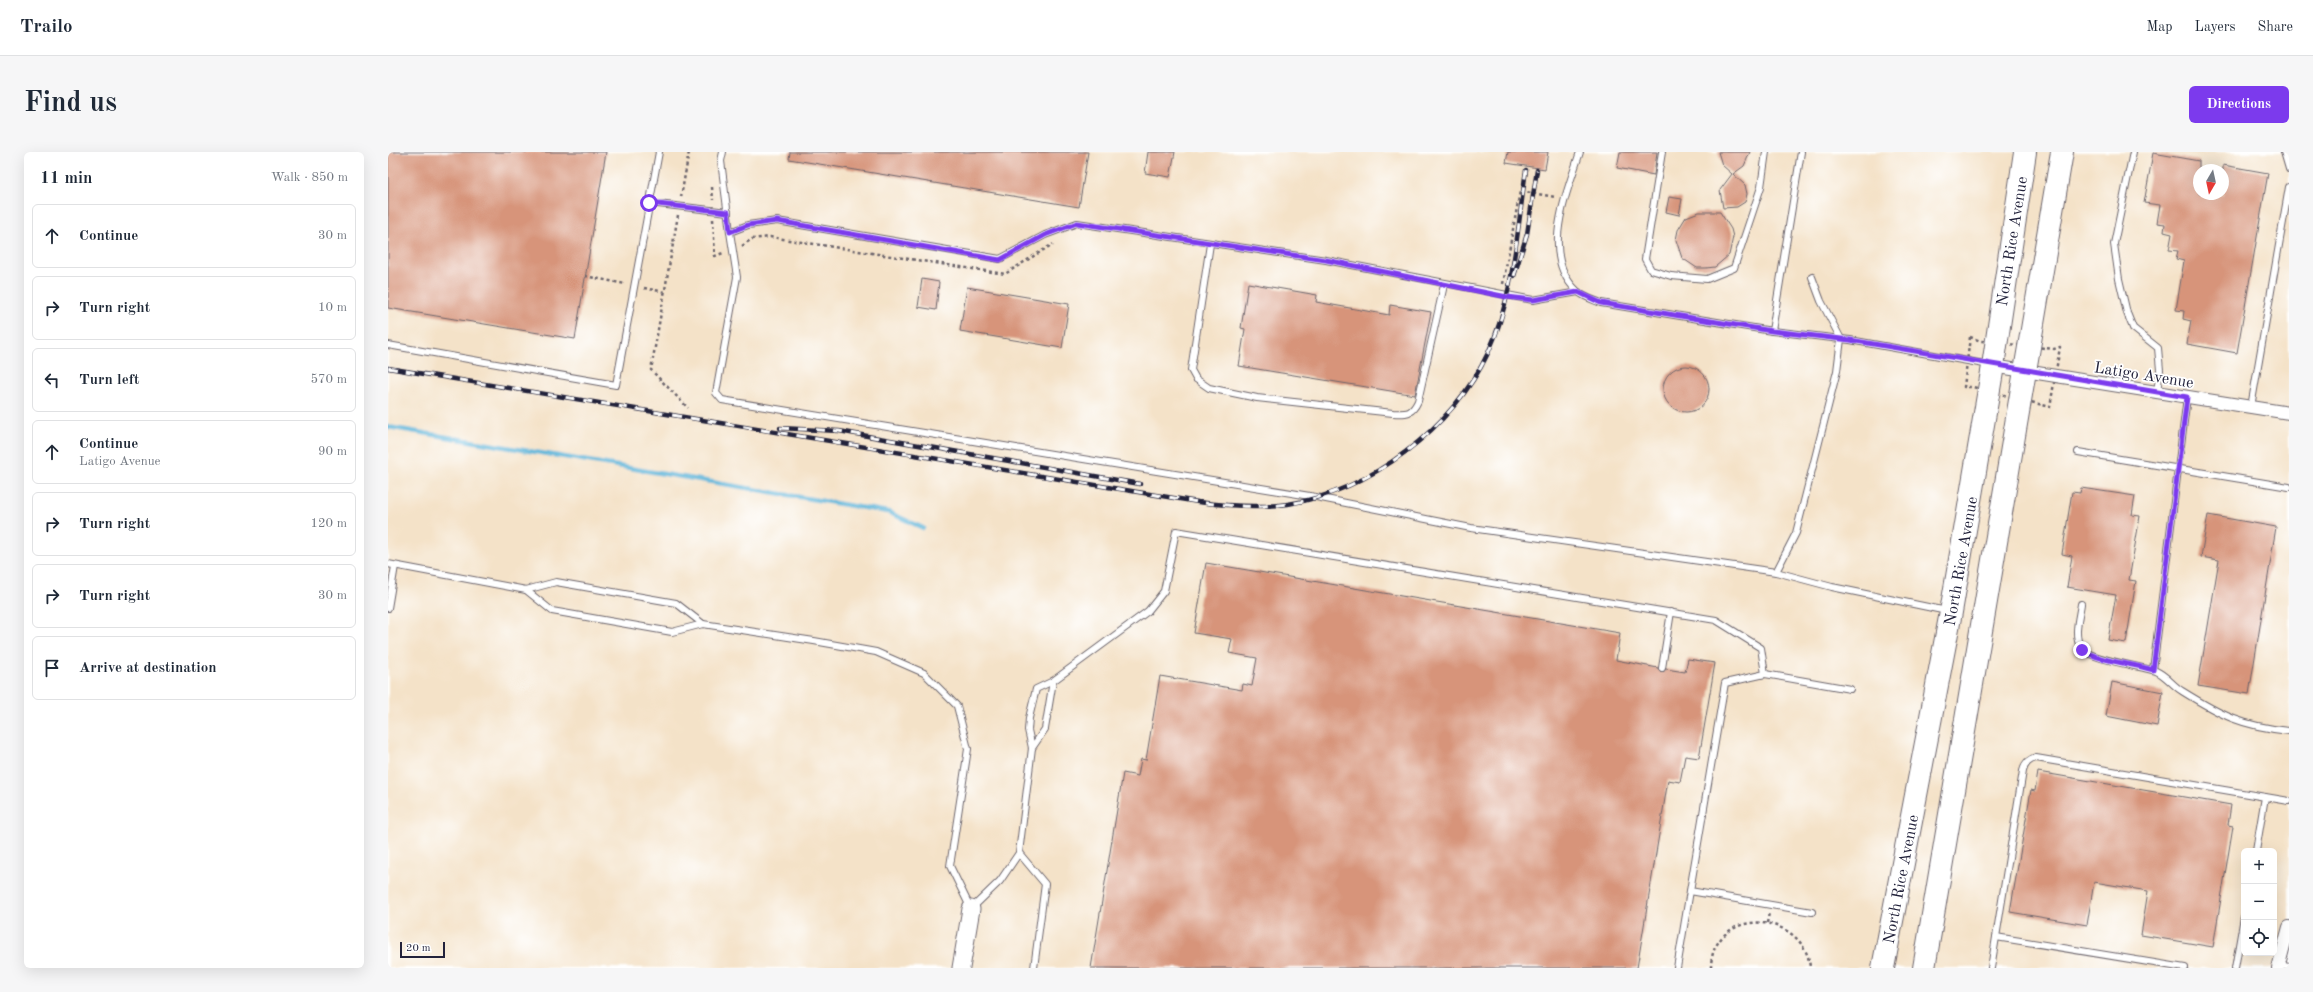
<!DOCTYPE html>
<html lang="en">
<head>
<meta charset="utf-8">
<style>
	:root { --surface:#fff; --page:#f6f6f7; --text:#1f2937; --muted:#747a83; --line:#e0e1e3; --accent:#7c3aed }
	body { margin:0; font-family:"Old Standard TT",serif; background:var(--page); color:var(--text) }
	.controls { position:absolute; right:12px; bottom:12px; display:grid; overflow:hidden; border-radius:6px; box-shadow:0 4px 16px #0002 }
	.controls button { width:36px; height:36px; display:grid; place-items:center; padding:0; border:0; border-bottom:1px solid var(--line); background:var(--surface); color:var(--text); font:20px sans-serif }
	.compass { position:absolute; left:1805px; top:12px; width:36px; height:36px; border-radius:50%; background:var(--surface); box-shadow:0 4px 16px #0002; rotate:189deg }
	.scale { position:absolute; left:12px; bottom:10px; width:45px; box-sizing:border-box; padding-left:4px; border:2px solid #22223b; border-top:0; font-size:11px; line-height:14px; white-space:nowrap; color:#22223b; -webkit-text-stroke:3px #fff; paint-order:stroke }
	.stop { position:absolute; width:12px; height:12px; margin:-9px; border:3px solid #7c3aed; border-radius:50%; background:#fff }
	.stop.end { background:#7c3aed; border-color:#fff; box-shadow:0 1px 4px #0008 }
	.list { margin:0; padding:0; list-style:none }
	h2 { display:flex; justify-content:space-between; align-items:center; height:52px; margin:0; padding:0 16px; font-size:17px }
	h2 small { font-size:13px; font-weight:400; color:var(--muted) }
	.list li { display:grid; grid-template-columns:26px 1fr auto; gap:12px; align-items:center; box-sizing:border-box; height:64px; margin:0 8px 8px; padding:0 8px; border:1px solid var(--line); border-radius:6px }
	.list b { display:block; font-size:15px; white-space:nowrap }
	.list p { margin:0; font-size:13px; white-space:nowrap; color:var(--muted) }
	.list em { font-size:13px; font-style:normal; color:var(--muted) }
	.icon { flex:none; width:22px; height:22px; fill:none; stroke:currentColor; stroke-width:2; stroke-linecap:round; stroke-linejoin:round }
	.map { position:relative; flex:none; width:1901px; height:816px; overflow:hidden; border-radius:6px }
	header { display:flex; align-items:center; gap:24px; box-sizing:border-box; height:56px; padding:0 20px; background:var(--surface); border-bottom:1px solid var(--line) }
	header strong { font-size:19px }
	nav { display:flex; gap:22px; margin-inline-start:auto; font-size:14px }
	.intro { display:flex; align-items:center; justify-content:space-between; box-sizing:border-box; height:96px; padding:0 24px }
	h1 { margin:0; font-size:28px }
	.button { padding:10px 18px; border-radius:6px; background:var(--accent); color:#fff; font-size:14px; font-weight:700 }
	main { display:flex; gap:24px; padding:0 24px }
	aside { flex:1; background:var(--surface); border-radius:6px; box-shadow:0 4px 16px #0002 }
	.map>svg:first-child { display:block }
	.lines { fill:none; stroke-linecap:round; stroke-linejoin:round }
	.stream { stroke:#5ab2d7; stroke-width:4.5 }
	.building { fill:#d7947a }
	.lane-casing { stroke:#6c656c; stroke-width:8 }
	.street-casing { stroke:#6c656c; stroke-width:14 }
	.secondary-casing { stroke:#6c656c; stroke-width:19 }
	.highway-casing { stroke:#6c656c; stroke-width:24 }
	.path { stroke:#6c656c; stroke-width:2.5; stroke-dasharray:3 3; stroke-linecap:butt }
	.lane { stroke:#fff; stroke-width:6 }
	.street { stroke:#fff; stroke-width:12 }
	.secondary { stroke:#fff; stroke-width:17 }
	.highway { stroke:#fff; stroke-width:22 }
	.rail-casing { stroke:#22223b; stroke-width:4.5 }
	.rail { stroke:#fff; stroke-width:3; stroke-dasharray:9; stroke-linecap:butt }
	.route { stroke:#7c3aed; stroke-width:5 }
	.labels { text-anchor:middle; stroke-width:3.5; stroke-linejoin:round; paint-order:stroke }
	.street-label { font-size:16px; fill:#22223b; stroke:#fff }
</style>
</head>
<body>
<header>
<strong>Trailo</strong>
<nav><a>Map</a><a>Layers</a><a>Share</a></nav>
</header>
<div class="intro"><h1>Find us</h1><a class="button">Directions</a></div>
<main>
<aside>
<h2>11 min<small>Walk · 850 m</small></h2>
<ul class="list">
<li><svg class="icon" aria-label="ahead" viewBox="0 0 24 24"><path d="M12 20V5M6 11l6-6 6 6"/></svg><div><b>Continue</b></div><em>30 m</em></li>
<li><svg class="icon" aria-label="right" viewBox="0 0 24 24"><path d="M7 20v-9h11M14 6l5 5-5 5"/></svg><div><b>Turn right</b></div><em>10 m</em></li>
<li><svg class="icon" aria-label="left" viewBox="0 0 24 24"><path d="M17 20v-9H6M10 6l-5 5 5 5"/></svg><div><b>Turn left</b></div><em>570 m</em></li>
<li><svg class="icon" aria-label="ahead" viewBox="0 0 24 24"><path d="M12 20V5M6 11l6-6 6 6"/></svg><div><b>Continue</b><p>Latigo Avenue</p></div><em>90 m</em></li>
<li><svg class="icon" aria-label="right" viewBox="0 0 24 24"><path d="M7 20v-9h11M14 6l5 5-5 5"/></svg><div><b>Turn right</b></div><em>120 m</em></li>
<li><svg class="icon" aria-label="right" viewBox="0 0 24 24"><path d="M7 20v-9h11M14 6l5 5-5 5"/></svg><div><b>Turn right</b></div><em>30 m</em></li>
<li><svg class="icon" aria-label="arrive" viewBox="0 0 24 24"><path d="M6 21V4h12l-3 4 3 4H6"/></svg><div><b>Arrive at destination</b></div></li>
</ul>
</aside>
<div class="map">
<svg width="1901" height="816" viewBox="0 0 1901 816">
	<rect width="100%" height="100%" fill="#fff"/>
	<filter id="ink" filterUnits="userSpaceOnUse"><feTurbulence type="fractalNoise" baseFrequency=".025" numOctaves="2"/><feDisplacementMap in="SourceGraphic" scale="8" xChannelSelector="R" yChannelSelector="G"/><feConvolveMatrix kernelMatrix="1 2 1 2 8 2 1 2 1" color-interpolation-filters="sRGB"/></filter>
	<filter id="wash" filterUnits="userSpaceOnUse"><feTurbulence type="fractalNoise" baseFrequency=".012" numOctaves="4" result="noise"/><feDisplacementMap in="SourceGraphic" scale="16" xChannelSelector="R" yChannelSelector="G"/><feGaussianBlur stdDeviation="0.9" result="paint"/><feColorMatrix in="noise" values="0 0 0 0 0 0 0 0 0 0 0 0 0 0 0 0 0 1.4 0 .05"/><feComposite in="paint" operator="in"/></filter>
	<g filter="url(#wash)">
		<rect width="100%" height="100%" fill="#f4e2c8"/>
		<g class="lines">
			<polyline class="stream" points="0,275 500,360 535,376"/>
		</g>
		<g id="blocks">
			<g class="building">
				<polygon points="0,0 218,0 187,187 0,156"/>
				<polygon points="402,0 700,0 691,55 401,7"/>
				<polygon points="760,0 787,0 782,25 757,21"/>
				<polygon points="1120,0 1160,0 1157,17 1118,11"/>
				<polygon points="1232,0 1269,0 1266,23 1229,16"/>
				<polygon points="1330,0 1362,0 1356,14 1345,22 1357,33 1359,42 1357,50 1349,55 1335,56 1332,38 1344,22 1334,13"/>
				<polygon points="1765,1 1811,9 1811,42 1835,42 1835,13 1880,21 1849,201 1799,192 1803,169 1795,167 1796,159 1788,158 1796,109 1788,107 1790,99 1781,98 1784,82 1776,80 1777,72 1769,71 1772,53 1756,51"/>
				<polygon points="1281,45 1294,47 1291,63 1278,60"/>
				<polygon points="1311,60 1332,60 1343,77 1345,85 1341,103 1327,115 1318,116 1309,116 1294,106 1288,88 1290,78 1298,65"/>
				<polygon points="534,127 551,130 548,158 530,155"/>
				<polygon points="860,131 929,143 928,150 1001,163 1002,153 1043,160 1027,243 851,214 857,177 853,176"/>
				<polygon points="579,135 681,152 674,196 572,179"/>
				<circle cx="1298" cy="237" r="23"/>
				<polygon points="1693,336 1747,344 1744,363 1752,364 1741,428 1748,429 1738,491 1720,488 1728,443 1679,435 1684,404 1674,402 1684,340 1692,341"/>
				<polygon points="1820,363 1888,375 1861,542 1810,534 1831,408 1813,405"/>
				<polygon points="818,411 1232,481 1228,508 1270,516 1273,520 1278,517 1297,520 1300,507 1327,511 1311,606 1297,604 1292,630 1280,628 1249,816 703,816 735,621 750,624 753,607 758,608 772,524 854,538 855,532 864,534 869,506 841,501 844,487 806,481"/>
				<polygon points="1724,530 1775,540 1769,574 1718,564"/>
				<polygon points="1650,620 1843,653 1840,673 1845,674 1825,795 1753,783 1760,739 1706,730 1699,773 1622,760 1643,638 1647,639"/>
			</g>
		</g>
	</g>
	<g filter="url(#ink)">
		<use href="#blocks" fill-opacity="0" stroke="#6c656c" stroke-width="1"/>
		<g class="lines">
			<g class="lane-casing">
				<g id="lane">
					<polyline points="335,0 333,9 342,80"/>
					<path d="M1192,0C1179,41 1151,103 1189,139C1195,145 1206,148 1213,151L1384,179L1462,188L1602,213"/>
					<polyline points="1274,0 1257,107 1263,118 1283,124 1319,127 1346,116 1373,35 1378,0"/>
					<polyline points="1745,0 1726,92 1731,127 1739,161 1745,176 1770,196 1772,218 1769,240"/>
					<polyline points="1896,0 1901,17"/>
					<polyline points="261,51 340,60"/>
					<path d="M822,92L803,218L808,227L821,236L869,246L1005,261C1019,262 1024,262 1030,249L1056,133"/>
					<polyline points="1190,140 1145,148 938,108 689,71 657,83 612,107 389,69 360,73 342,80 349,125 328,241 334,248 928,345 1083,376 1388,420 1444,435 1559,459"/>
					<polyline points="1384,179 1413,0"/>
					<polyline points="0,193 228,233 271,0"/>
					<polyline points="1863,255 1901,35"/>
					<polyline points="1690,300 1901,335"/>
					<polyline points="0,412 138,438 168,430 288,451 315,472"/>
					<polyline points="1388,420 1408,381 1449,219 1453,187 1433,149 1424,125"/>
					<polyline points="138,438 164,459 284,480 315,472 426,489 488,500 536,521 569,554 580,597 562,714 583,757 612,729 631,701"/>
					<path d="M1693,452C1691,466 1685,483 1693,496C1700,507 1752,514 1768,519C1778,523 1785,534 1794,539C1834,564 1854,574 1901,579"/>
					<polyline points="0,456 7,414"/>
					<polyline points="1274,516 1283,460"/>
					<polyline points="1765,518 1799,245"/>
					<polyline points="1377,522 1462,537"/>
					<polyline points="644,596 657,577 665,529"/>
					<polyline points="1868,699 1877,645"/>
					<polyline points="1302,739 1424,760"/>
					<polyline points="1608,785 1797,816"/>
					<polyline points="1891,813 1901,815"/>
					<polyline points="646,816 657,732 631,701 644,596 640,578 641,566 648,537 665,529 760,459 776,439 788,379 1328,468 1373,496 1377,522 1337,531 1289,816"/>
					<path d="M1603,816L1635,619C1637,611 1641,608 1648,606L1901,649"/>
					<polyline points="1847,816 1856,765"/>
				</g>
			</g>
			<g class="street-casing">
				<g id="street">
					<polyline points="1605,214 1901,261"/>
					<polyline points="1890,816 1901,775"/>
				</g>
			</g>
			<g class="secondary-casing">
				<polyline id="secondary" points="573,816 583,757"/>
			</g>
			<g class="highway-casing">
				<g id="highway">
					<polyline points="1495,816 1563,460 1605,214 1637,0"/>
					<polyline points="1536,816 1674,0"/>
				</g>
			</g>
			<g class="path">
				<polyline points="324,35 325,48"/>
				<polyline points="293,45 301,0"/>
				<polyline points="290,63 263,218 300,256"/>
				<polyline points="325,67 327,104 335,101"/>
				<polyline points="354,94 364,87 382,85 617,122 665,92"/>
				<polyline points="197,124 237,132"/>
				<polyline points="1115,132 1132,39 1167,45"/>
				<polyline points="256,136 277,140"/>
				<polygon points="1582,185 1593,189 1666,197 1672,195 1662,255 1585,235 1576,235"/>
				<polyline points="1379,771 1381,761"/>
				<path d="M1323,816C1323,810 1324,803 1326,798C1346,752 1419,768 1422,816"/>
			</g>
			<use href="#lane" class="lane"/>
			<use href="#street" class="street"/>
			<use href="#secondary" class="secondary"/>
			<use href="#highway" class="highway"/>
			<g class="rail-casing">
				<g id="rail">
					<polyline points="1126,124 1139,82 1149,18"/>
					<path d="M0,216L810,350C840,354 870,356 900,352C981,340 1066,275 1100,201C1126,145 1129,78 1138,18"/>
					<polyline points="392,276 451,279 752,332"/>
				</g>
			</g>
			<use href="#rail" class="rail"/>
		</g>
	</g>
	<g class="lines" filter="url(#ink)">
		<path class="route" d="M261,51L340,60L342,80L360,73L389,69L612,108L657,83L689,71L938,108L1119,145L1145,148L1190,140L1213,151L1384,179L1462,188L1799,245L1765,518C1741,510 1716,511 1694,498"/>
	</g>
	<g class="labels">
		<g class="street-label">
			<text transform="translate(1623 89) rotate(-81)" y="6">North Rice Avenue</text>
			<text transform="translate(1756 222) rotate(9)" y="6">Latigo Avenue</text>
			<text transform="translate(1572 409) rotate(-80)" y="6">North Rice Avenue</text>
			<text transform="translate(1512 727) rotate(-79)" y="6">North Rice Avenue</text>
		</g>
	</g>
</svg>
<div class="controls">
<button>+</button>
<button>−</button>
<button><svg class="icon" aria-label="locate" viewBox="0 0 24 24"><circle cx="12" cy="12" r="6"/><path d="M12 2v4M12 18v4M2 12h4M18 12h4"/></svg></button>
</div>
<svg class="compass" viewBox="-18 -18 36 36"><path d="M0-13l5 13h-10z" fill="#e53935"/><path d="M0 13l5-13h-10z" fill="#747a83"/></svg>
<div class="scale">20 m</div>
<div class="stop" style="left:261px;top:51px"></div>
<div class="stop end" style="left:1694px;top:498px"></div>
</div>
</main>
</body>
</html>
